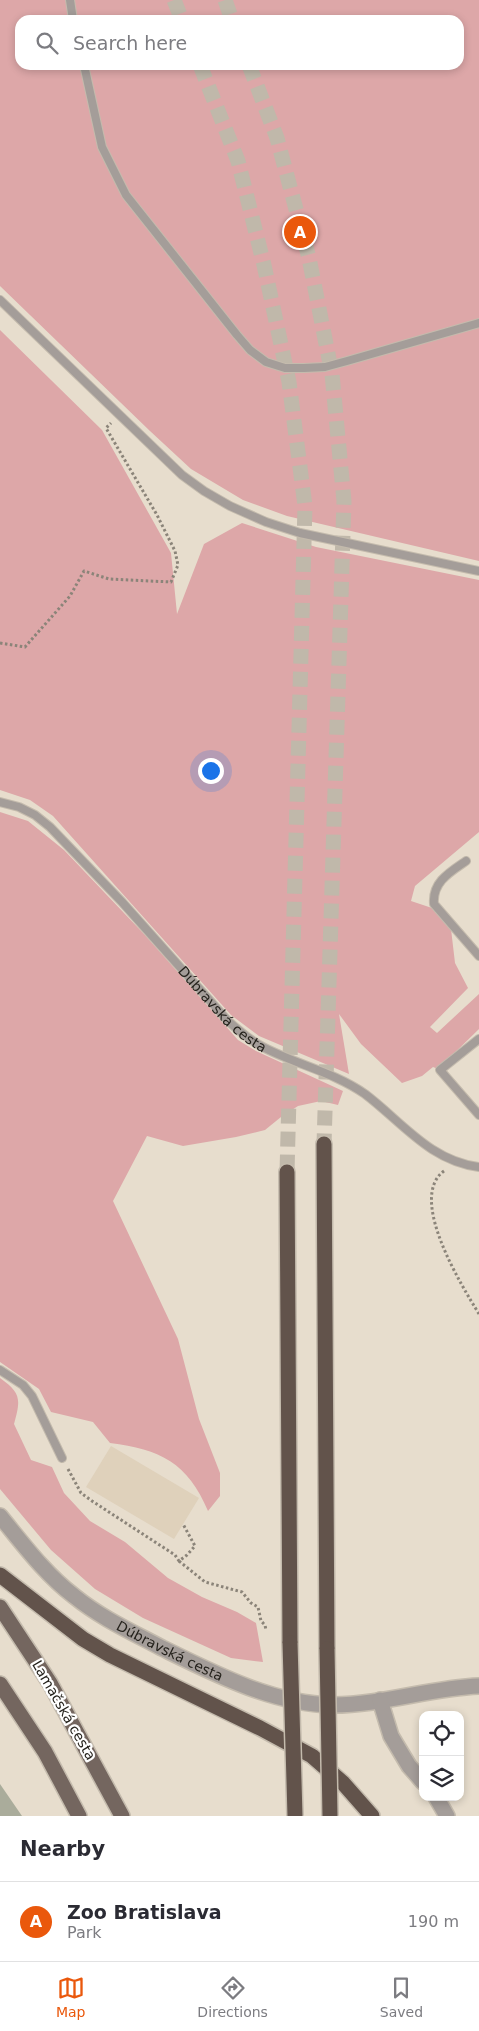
<!DOCTYPE html>
<html lang="en">
<head>
<meta charset="utf-8">
<style>
	:root { --surface:#fff; --page:#f2f2f3; --text:#2b2b33; --muted:#7c7c81; --line:#e1e1e2; --accent:#ea580c }
	body { margin:0; font-family:"DejaVu Sans",sans-serif; background:var(--page); color:var(--text) }
	.controls { position:absolute; right:15px; bottom:15px; display:grid; overflow:hidden; border-radius:10px; box-shadow:0 2px 8px #0003 }
	.controls button { width:45px; height:45px; display:grid; place-items:center; padding:0; border:0; border-bottom:1px solid var(--line); background:var(--surface); color:var(--text); font:25px sans-serif }
	.you { position:absolute; left:210px; top:770px; width:18px; height:18px; margin:-12px; border:4px solid #fff; border-radius:50%; background:#1a73e8; box-shadow:0 0 0 8px #1a73e833 }
	.badge { display:grid; place-items:center; width:32px; height:32px; border-radius:50%; background:var(--accent); color:#fff; font-size:16px; font-weight:700 }
	.pin { position:absolute; translate:-50% -50%; border:2px solid #fff; box-shadow:0 1px 5px #0006 }
	.list { margin:0; padding:0; list-style:none }
	h2 { display:flex; justify-content:space-between; align-items:center; height:65px; margin:0; padding:0 20px; font-size:21px }
	h2 small { font-size:16px; font-weight:400; color:var(--muted) }
	.list li { display:grid; grid-template-columns:32px 1fr auto; gap:15px; align-items:center; box-sizing:border-box; height:80px; padding:0 20px; border-top:1px solid var(--line) }
	.list b { display:block; font-size:19px; white-space:nowrap }
	.list p { margin:0; font-size:16px; white-space:nowrap; color:var(--muted) }
	.list em { font-size:16px; font-style:normal; color:var(--muted) }
	.icon { flex:none; width:28px; height:28px; fill:none; stroke:currentColor; stroke-width:2; stroke-linecap:round; stroke-linejoin:round }
	.map { position:relative; flex:none; width:479px; height:1816px; overflow:hidden }
	.search { position:absolute; background:var(--surface); box-shadow:0 2px 8px #0003; left:15px; right:15px; top:15px; height:55px; display:flex; align-items:center; gap:12px; box-sizing:border-box; padding:0 18px; border-radius:15px; color:var(--muted); font-size:19px }
	.sheet { height:145px; background:var(--surface) }
	nav { display:flex; justify-content:space-around; align-items:center; box-sizing:border-box; height:70px; border-top:1px solid var(--line); background:var(--surface); font-size:14px; color:var(--muted) }
	nav a { display:grid; justify-items:center; gap:2px }
	nav .on { color:var(--accent) }
	.map>svg:first-child { display:block }
	.built { fill:#dfd1bb }
	.green { fill:#dda7a8; fill-rule:evenodd }
	.building { fill:#aaac9b }
	.lines { fill:none; stroke-linecap:round; stroke-linejoin:round }
	.highway-tunnel { stroke:#c0b8aa; stroke-width:15; stroke-dasharray:15 8; stroke-linecap:butt }
	.lane-casing { stroke:#c4bbad; stroke-width:10 }
	.street-casing { stroke:#c4bbad; stroke-width:18 }
	.primary-casing { stroke:#c4bbad; stroke-width:18 }
	.highway-casing { stroke:#c4bbad; stroke-width:18 }
	.path { stroke:#8b8479; stroke-width:3; stroke-dasharray:2.5 2.5; stroke-linecap:butt }
	.lane { stroke:#a49d99; stroke-width:8 }
	.street { stroke:#a49d99; stroke-width:15 }
	.primary { stroke:#74665f; stroke-width:15 }
	.highway { stroke:#62534b; stroke-width:15 }
	.highway-bridge-casing { stroke:#c4bbad; stroke-width:18; stroke-linecap:butt }
	.highway-bridge { stroke:#62534b; stroke-width:15 }
	.labels { text-anchor:middle; stroke-width:4.5; stroke-linejoin:round; paint-order:stroke }
	.street-label { font-size:14px; fill:#25221c; stroke:#fff }
</style>
</head>
<body>
<div class="map">
<svg width="479" height="1816" viewBox="0 0 479 1816">
	<rect width="100%" height="100%" fill="#e7ddcd"/>
	<polygon class="built" points="111,1446 199,1498 174,1539 86,1487"/>
	<g class="green">
		<path d="M0,0H479V561L287,516L243,500L191,469L150,431L0,286ZM20,20H459V65H20Z"/>
		<polygon points="0,330 102,430 171,553 177,614 204,544 242,523 316,547 479,580 479,832 415,886 411,901 432,908 451,929 455,963 468,988 430,1027 437,1033 479,994 479,1029 438,1069 433,1067 422,1076 402,1083 361,1044 339,1014 349,1074 259,1036 231,1015 53,816 30,800 0,790"/>
		<path d="M0,812L28,821L64,850L144,934L238,1040L256,1051L343,1091L338,1105L321,1101L298,1106L281,1117L265,1130L236,1137L183,1146L147,1136L113,1201L178,1339L199,1419L220,1473V1496L208,1511C188,1463 160,1449 110,1443L93,1422L51,1412L39,1389L0,1362Z"/>
		<path d="M0,1378C21,1393 21,1399 14,1424L31,1460L52,1467L64,1493L90,1521L125,1542L168,1578L202,1597L237,1612L256,1623L263,1662L231,1658L143,1618L95,1589L51,1550L0,1489Z"/>
	</g>
	<polygon class="building" points="0,1784 22,1816 0,1816"/>
	<g class="lines">
		<g class="highway-tunnel">
			<polyline points="174,0 182,20"/>
			<polyline points="225,0 232,20"/>
			<polyline points="200,65 238,161 264,265 289,382 305,506 287,1172"/>
			<polyline points="249,65 277,138 309,258 332,374 344,501 324,1144"/>
		</g>
		<g class="lane-casing">
			<g id="lane">
				<polyline points="70,0 73,20"/>
				<polyline points="84,65 102,147 126,195 237,335 250,350 266,362 285,368 304,368 325,367 347,361 479,323"/>
				<polyline points="0,300 182,475 204,491 230,506 266,522 300,533 479,571"/>
				<path id="s1" d="M0,802L19,807L35,815L50,827L122,902L228,1021C238,1030 248,1039 261,1046C294,1064 334,1072 365,1094C402,1122 430,1161 479,1167"/>
				<path d="M466,861C450,872 432,882 434,904L479,956"/>
				<polyline points="479,1039 440,1070 479,1115"/>
				<polyline points="0,1370 23,1385 32,1396 62,1458"/>
			</g>
		</g>
		<g class="street-casing">
			<g id="street">
				<path id="s2" d="M0,1516C23,1544 45,1574 74,1596C101,1618 132,1632 162,1648C215,1674 273,1704 333,1705C382,1705 430,1688 479,1686"/>
				<polyline points="380,1700 391,1736 409,1766 423,1782"/>
				<polyline points="436,1797 447,1816"/>
			</g>
		</g>
		<g class="primary-casing">
			<g id="primary">
				<polyline points="0,1607 50,1683 122,1816"/>
				<polyline points="0,1684 45,1752 79,1816"/>
			</g>
		</g>
		<g class="highway-casing">
			<g id="highway">
				<polyline points="324,1144 327,1649"/>
				<polyline points="287,1172 290,1643"/>
				<polyline points="0,1575 83,1639 110,1655 260,1728 312,1756 343,1783 372,1816"/>
			</g>
		</g>
		<g class="path">
			<polyline points="0,643 25,647 70,596 84,571 109,579 171,582 178,565 175,551 157,515 106,428 111,423"/>
			<path d="M444,1171C407,1198 462,1286 479,1314"/>
			<polyline points="68,1469 81,1493 92,1501 175,1555 179,1561 187,1555 195,1546 183,1524"/>
			<polyline points="179,1561 205,1582 242,1592 251,1603 258,1607 261,1621 265,1625 266,1630"/>
		</g>
		<use href="#lane" class="lane"/>
		<use href="#street" class="street"/>
		<use href="#primary" class="primary"/>
		<use href="#highway" class="highway"/>
		<g class="highway-bridge-casing">
			<g id="highway-bridge">
				<polyline points="290,1643 295,1816"/>
				<polyline points="327,1649 330,1816"/>
			</g>
		</g>
		<use href="#highway-bridge" class="highway-bridge"/>
	</g>
	<g class="labels">
		<g class="street-label">
			<text dy="5" stroke="none"><textPath href="#s1" startOffset="308">Dúbravská cesta</textPath></text>
			<text dy="5" stroke="none"><textPath href="#s2" startOffset="220">Dúbravská cesta</textPath></text>
			<text transform="translate(64 1710) rotate(60)" y="5">Lamačská cesta</text>
		</g>
	</g>
</svg>
<div class="controls">
<button><svg class="icon" aria-label="locate" viewBox="0 0 24 24"><circle cx="12" cy="12" r="6"/><path d="M12 2v4M12 18v4M2 12h4M18 12h4"/></svg></button>
<button><svg class="icon" aria-label="layers" viewBox="0 0 24 24"><path d="M12 4l9 5-9 5-9-5zM3 14l9 5 9-5"/></svg></button>
</div>
<div class="you"></div>
<div class="pin badge" style="left:300px;top:232px">A</div>
<div class="search"><svg class="icon" aria-label="search" viewBox="0 0 24 24"><circle cx="10" cy="10" r="6"/><path d="M15 15l6 6"/></svg>Search here</div>
</div>
<section class="sheet">
<h2>Nearby<small></small></h2>
<ul class="list">
<li><span class="badge">A</span><div><b>Zoo Bratislava</b><p>Park</p></div><em>190 m</em></li>
</ul>
</section>
<nav>
<a class="on"><svg class="icon" aria-label="map" viewBox="0 0 24 24"><path d="M3 6l6-2 6 2 6-2v14l-6 2-6-2-6 2zM9 4v14M15 6v14"/></svg>Map</a>
<a><svg class="icon" aria-label="directions" viewBox="0 0 24 24"><path d="M12 3l9 9-9 9-9-9zM9 14v-3h6M13 9l2 2-2 2"/></svg>Directions</a>
<a><svg class="icon" aria-label="saved" viewBox="0 0 24 24"><path d="M7 4h10v16l-5-4-5 4z"/></svg>Saved</a>
</nav>
</body>
</html>
